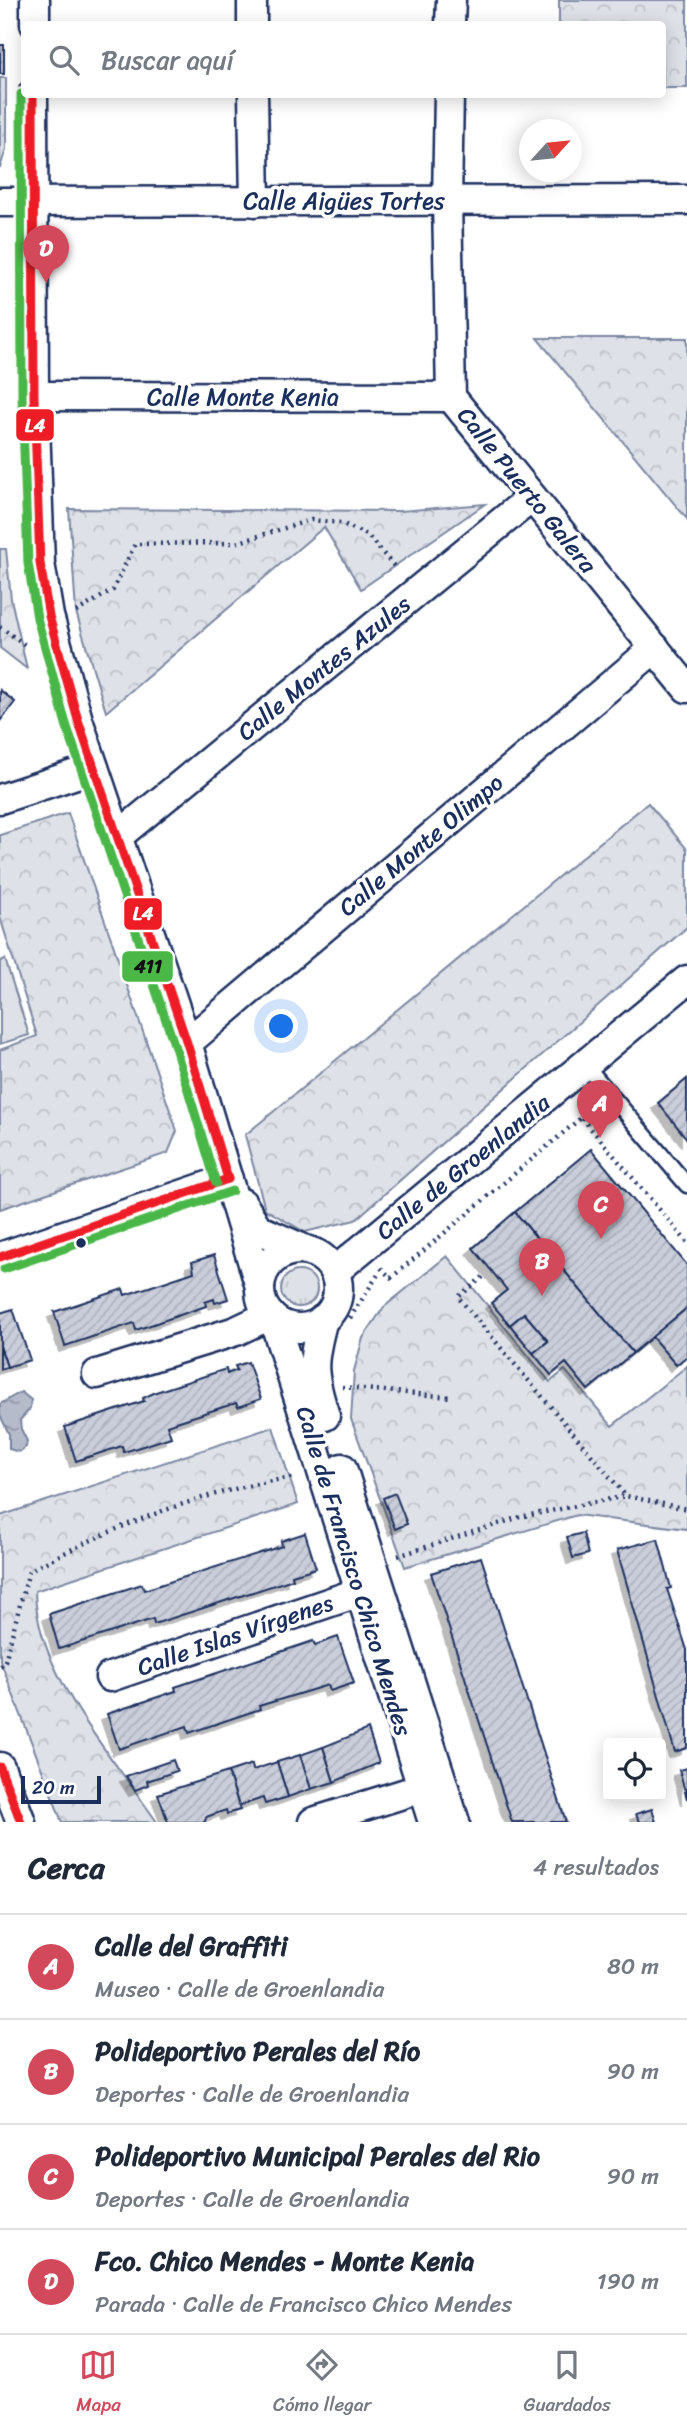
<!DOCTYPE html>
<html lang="es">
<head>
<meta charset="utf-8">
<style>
	:root { --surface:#fff; --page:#f2f2f3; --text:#1f2937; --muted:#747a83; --line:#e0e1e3; --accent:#d1495b }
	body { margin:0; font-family:Sriracha,sans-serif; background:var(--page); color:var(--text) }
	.controls { position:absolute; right:21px; bottom:21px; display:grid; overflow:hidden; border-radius:7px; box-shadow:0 4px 18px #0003 }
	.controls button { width:63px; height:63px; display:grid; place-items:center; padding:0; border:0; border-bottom:2px solid var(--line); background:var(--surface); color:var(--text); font:35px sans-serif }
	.compass { position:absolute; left:519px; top:119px; width:63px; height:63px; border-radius:50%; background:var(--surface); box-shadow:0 4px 18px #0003; rotate:63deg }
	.scale { position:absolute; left:21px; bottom:18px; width:80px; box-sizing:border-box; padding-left:7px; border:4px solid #1b2f5e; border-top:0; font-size:19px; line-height:24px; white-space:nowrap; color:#1b2f5e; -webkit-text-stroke:5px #fff; paint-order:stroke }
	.you { position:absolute; left:282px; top:1027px; width:24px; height:24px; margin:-18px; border:5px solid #fff; border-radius:50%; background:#1a73e8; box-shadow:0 0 0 10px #1a73e833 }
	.badge { display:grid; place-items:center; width:46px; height:46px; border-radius:50%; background:var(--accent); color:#fff; font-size:23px; font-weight:700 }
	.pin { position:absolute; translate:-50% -58px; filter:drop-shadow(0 2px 4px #0008) }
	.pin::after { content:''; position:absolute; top:37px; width:24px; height:21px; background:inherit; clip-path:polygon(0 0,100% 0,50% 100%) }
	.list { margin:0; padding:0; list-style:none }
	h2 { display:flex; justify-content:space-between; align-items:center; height:91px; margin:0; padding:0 28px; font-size:30px }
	h2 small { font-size:23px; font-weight:400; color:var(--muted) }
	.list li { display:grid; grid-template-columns:46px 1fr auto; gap:21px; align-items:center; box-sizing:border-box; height:105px; padding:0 28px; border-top:2px solid var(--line) }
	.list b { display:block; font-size:26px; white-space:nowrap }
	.list p { margin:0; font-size:23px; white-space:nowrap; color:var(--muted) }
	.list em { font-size:23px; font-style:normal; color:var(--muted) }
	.icon { flex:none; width:38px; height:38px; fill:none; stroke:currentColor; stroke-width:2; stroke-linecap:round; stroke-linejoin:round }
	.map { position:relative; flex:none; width:687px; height:1822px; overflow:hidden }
	.search { position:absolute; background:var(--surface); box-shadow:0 4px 18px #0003; left:21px; right:21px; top:21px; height:77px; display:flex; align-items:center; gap:18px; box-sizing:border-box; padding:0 24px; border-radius:7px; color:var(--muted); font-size:26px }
	.sheet { height:511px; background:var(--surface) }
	nav { display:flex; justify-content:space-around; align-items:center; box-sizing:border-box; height:98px; border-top:2px solid var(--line); background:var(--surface); font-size:19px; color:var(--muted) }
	nav a { display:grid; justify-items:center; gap:4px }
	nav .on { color:var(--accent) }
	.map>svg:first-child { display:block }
	.grass { fill:url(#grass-tufts); stroke:#7c88a2; stroke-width:2 }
	.forest { fill:url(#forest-crowns); stroke:#7c88a2; stroke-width:2 }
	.pitch { fill:#dee1e7; stroke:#7c88a2; stroke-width:2 }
	.water { fill:url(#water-ripples); stroke:#77839f; stroke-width:2 }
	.building { fill:url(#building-hatch); stroke:#1b2f5e; stroke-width:2; filter:url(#shadow) }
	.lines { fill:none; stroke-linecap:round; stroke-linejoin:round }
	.service-casing { stroke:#1b2f5e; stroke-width:19 }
	.minor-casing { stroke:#1b2f5e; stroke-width:33 }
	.path { stroke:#1b2f5e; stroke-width:4.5; stroke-dasharray:2 5; stroke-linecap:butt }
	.service { stroke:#fff; stroke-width:14 }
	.minor { stroke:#fff; stroke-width:28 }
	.bus-1-casing { stroke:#fff; stroke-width:14 }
	.bus-2-casing { stroke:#fff; stroke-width:14 }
	.bus-1 { stroke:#ee1c25; stroke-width:9 }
	.bus-2 { stroke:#4ab747; stroke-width:9 }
	.bus-dot { fill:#1b2f5e; stroke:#fff; stroke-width:2.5 }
	.labels { text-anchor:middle; stroke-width:7; stroke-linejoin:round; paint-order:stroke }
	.street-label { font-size:24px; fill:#1b2f5e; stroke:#fff }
	.line-badge { stroke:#fff; stroke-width:2.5 }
	.badge-label { font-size:19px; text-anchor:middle; font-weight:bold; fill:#fff }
	.pale-badge-label { font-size:19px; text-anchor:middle; font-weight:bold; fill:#111 }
</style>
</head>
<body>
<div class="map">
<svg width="687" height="1822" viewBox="0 0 687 1822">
	<defs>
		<pattern id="grass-tufts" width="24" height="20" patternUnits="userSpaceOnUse" patternTransform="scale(1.75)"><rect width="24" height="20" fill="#dee1e7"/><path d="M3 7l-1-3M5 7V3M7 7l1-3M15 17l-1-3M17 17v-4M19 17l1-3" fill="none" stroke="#bec1c9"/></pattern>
		<pattern id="forest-crowns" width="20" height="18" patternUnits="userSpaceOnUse" patternTransform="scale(1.75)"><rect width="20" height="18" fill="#dee1e7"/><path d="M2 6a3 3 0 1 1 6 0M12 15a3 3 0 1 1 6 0" fill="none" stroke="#bec1c9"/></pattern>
		<pattern id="water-ripples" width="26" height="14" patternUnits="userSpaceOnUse" patternTransform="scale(1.75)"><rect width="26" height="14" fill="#b5bbca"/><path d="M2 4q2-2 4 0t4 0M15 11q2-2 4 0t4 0" fill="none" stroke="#9298a7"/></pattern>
		<pattern id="building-hatch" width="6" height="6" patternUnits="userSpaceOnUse" patternTransform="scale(1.75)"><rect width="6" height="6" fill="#caceda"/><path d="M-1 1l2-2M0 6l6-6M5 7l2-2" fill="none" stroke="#adb1be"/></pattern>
		<filter id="shadow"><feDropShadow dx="-6" dy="6" stdDeviation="0" flood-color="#0004"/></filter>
	</defs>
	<rect width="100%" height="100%" fill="#fff"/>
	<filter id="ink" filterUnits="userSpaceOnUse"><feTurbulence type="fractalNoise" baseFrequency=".0143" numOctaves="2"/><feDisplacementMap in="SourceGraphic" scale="14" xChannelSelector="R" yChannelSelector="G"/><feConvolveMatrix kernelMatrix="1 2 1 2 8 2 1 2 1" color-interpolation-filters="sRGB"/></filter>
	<g filter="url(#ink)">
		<circle class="grass" cx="299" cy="1289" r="18"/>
		<g class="forest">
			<polygon points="559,0 687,0 687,88 663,88 662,24 559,24"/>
			<polygon points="0,78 6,78 6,149 0,168"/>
			<polygon points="537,338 687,338 687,519"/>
			<polygon points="485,504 361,589 324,527 106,712 76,612 69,509 400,511"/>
			<polygon points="0,549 6,549 11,599 27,669 0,648"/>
			<polygon points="648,803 687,849 687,927 355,1220 305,1232 265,1209 245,1135"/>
			<polygon points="68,813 177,1131 168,1153 0,1209 0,1050 37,1036 0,917 0,835"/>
			<polygon points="447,1256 550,1382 565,1370 612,1426 687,1366 687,1529 577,1515 405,1567 351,1419 354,1371 363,1338 384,1307"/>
			<path d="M273,1427L298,1504L35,1591C36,1672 112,1756 157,1822H62L0,1660V1516Z"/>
		</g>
		<polygon class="pitch" points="5,959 29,1035 0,1044 0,961"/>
		<polygon class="water" points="21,1392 31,1400 30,1409 20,1420 21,1429 27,1441 26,1447 19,1452 9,1449 9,1434 0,1415 0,1404"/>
		<g class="building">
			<rect x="0" y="45" width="4" height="29"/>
			<polygon points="0,690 15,702 0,721"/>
			<polygon points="687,1079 687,1139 658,1103"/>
			<polygon points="591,1149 687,1265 687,1308 633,1353 515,1212"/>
			<polygon points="515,1212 633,1353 588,1390 566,1363 551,1375 533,1353 548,1341 524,1313 510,1325 491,1303 507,1290 473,1248"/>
			<polygon points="214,1255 228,1299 215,1303 214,1299 205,1302 206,1306 136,1330 134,1323 65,1346 54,1312 123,1289 125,1295 194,1272 192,1262"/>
			<polygon points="687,1308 687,1356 676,1365 652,1337"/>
			<polygon points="13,1309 30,1360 7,1367 0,1346 0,1313"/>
			<polygon points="524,1313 548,1341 533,1353 510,1325"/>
			<polygon points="0,1346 7,1367 0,1369"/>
			<polygon points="248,1362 261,1399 238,1407 236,1403 167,1425 171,1437 124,1452 122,1446 76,1461 65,1427 144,1401 143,1398 156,1392 226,1369 227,1374 237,1370 235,1366"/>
			<polygon points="395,1493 407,1524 395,1529 383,1498"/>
			<polygon points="305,1533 316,1568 292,1575 293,1579 154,1624 153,1619 59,1649 49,1614 142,1584 144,1590 282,1546 281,1541"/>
			<polygon points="583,1533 588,1554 573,1558 567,1537"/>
			<polygon points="658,1539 671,1588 667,1589 687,1650 687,1748 675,1752 617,1550"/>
			<polygon points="481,1557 566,1822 512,1822 431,1573"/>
			<polygon points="338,1637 354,1683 330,1691 328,1685 259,1706 260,1709 189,1733 187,1726 119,1749 107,1714 176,1691 175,1687 313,1641 315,1645"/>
			<polygon points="368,1729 379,1763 334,1782 323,1747"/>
			<polygon points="323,1747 334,1782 311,1789 300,1755"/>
			<polygon points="300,1755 311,1789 288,1797 277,1762"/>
			<polygon points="173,1760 177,1771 147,1781 148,1785 135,1790 126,1776"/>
			<polygon points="277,1762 288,1797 265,1804 263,1798 239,1806 228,1772 252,1764 253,1770"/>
			<polygon points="687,1768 687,1799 679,1770"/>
			<polygon points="228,1772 240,1810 227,1814 226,1810 206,1817 205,1822 168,1822 158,1794"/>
			<polygon points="652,1809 656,1822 639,1822 636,1814"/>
		</g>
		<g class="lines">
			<g class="service-casing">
				<polyline id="service" points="586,1066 687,1185"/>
			</g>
			<g class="minor-casing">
				<g id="minor">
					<polyline points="252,0 252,24"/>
					<polyline points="35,24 35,0"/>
					<polyline points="450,24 451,0"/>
					<polyline points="33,94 34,396 40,563 49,616 78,720 187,1043 260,1287"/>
					<polyline points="253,94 255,202"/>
					<polyline points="449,94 447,201 451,397 687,688"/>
					<polyline points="0,202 687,200"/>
					<polyline points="34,396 451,397"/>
					<polyline points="0,799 94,768"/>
					<polyline points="117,837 531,498"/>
					<polyline points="187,1043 655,648"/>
					<polyline points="242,1203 258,1229 308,1251"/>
					<circle cx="299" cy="1289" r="39"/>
					<polyline points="0,1257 228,1179"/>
					<polyline points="334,1272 687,980"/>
					<path d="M323,1319C311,1363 311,1373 325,1416"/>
					<polyline points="274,1320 433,1822"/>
					<polyline points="97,1374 236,1331 270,1315"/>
					<polyline points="342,1468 455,1822"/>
					<polyline points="110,1677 360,1592"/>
					<polyline points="0,1767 21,1822"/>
					<polyline points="313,1822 422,1788"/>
				</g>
			</g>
			<g class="path">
				<polyline points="76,612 113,590 135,544 236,543 311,520 341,523 367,535 394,566"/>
				<polyline points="0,627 28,647"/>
				<polyline points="582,1118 687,1242"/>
				<polyline points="381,1268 391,1278 595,1106"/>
				<polyline points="483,1277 458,1297 626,1496 687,1509"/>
				<polyline points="350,1318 379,1273"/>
				<polyline points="342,1387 450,1397"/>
				<polyline points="398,1556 520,1517 626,1496"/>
				<path d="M0,1666L5,1661L29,1571C112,1527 201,1491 295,1477"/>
			</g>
			<use href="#service" class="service"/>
			<use href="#minor" class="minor"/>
			<g class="bus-1-casing">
				<g id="bus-1">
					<polyline points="33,94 34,396 40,563 49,616 78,720 187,1043 228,1179"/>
					<polyline points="0,1257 228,1179"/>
					<polyline points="0,1767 21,1822"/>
				</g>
			</g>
			<g class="bus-2-casing">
				<g id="bus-2">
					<polyline points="21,94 22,396 28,563 37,618 66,724 175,1047 216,1183"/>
					<polyline points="4,1269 232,1191"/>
				</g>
			</g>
			<use href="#bus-1" class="bus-1"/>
			<use href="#bus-2" class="bus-2"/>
		</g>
	</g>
	<circle class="bus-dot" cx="81" cy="1243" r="6"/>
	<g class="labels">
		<g class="street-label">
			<text x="344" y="209">Calle Aigües Tortes</text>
			<text x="243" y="405">Calle Monte Kenia</text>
			<text transform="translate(527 490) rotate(51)" y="8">Calle Puerto Galera</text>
			<text transform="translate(324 668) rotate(-39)" y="8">Calle Montes Azules</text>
			<text transform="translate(421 845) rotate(-40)" y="8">Calle Monte Olimpo</text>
			<text transform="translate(463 1167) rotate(-39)" y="8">Calle de Groenlandia</text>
			<text transform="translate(354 1571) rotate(73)" y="8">Calle de Francisco Chico Mendes</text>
			<text transform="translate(235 1635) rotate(-19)" y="8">Calle Islas Vírgenes</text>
		</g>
	</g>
	<g class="line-badge">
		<rect x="15" y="408" width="40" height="34" rx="7" fill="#ee1c25"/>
		<rect x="123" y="897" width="40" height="34" rx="7" fill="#ee1c25"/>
		<rect x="121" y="950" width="53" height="33" rx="7" fill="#4ab747"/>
	</g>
	<g class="badge-label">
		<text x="35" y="432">L4</text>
		<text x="143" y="920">L4</text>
	</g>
	<g class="pale-badge-label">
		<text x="148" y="973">411</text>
	</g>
</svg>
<div class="controls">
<button><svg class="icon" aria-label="locate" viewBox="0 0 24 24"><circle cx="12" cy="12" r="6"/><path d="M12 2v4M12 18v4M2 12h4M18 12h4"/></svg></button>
</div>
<svg class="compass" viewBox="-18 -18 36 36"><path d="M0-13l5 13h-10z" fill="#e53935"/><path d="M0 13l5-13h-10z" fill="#747a83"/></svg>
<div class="scale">20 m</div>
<div class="you"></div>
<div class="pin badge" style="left:600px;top:1138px">A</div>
<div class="pin badge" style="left:542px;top:1296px">B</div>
<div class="pin badge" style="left:601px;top:1239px">C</div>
<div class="pin badge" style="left:46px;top:283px">D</div>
<div class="search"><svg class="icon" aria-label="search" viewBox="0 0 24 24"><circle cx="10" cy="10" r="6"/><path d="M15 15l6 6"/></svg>Buscar aquí</div>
</div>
<section class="sheet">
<h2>Cerca<small>4 resultados</small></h2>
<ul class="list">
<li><span class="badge">A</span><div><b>Calle del Graffiti</b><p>Museo · Calle de Groenlandia</p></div><em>80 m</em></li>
<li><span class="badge">B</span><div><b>Polideportivo Perales del Río</b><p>Deportes · Calle de Groenlandia</p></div><em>90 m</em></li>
<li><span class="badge">C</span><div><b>Polideportivo Municipal Perales del Rio</b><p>Deportes · Calle de Groenlandia</p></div><em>90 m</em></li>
<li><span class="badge">D</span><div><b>Fco. Chico Mendes - Monte Kenia</b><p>Parada · Calle de Francisco Chico Mendes</p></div><em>190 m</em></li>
</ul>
</section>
<nav>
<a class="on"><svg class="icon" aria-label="map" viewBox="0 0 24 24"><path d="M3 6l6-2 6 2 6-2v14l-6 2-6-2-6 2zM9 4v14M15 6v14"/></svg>Mapa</a>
<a><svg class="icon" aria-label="directions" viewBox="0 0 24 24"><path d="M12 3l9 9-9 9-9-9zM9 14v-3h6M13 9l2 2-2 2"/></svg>Cómo llegar</a>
<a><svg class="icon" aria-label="saved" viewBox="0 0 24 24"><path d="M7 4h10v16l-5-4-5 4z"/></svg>Guardados</a>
</nav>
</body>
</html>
